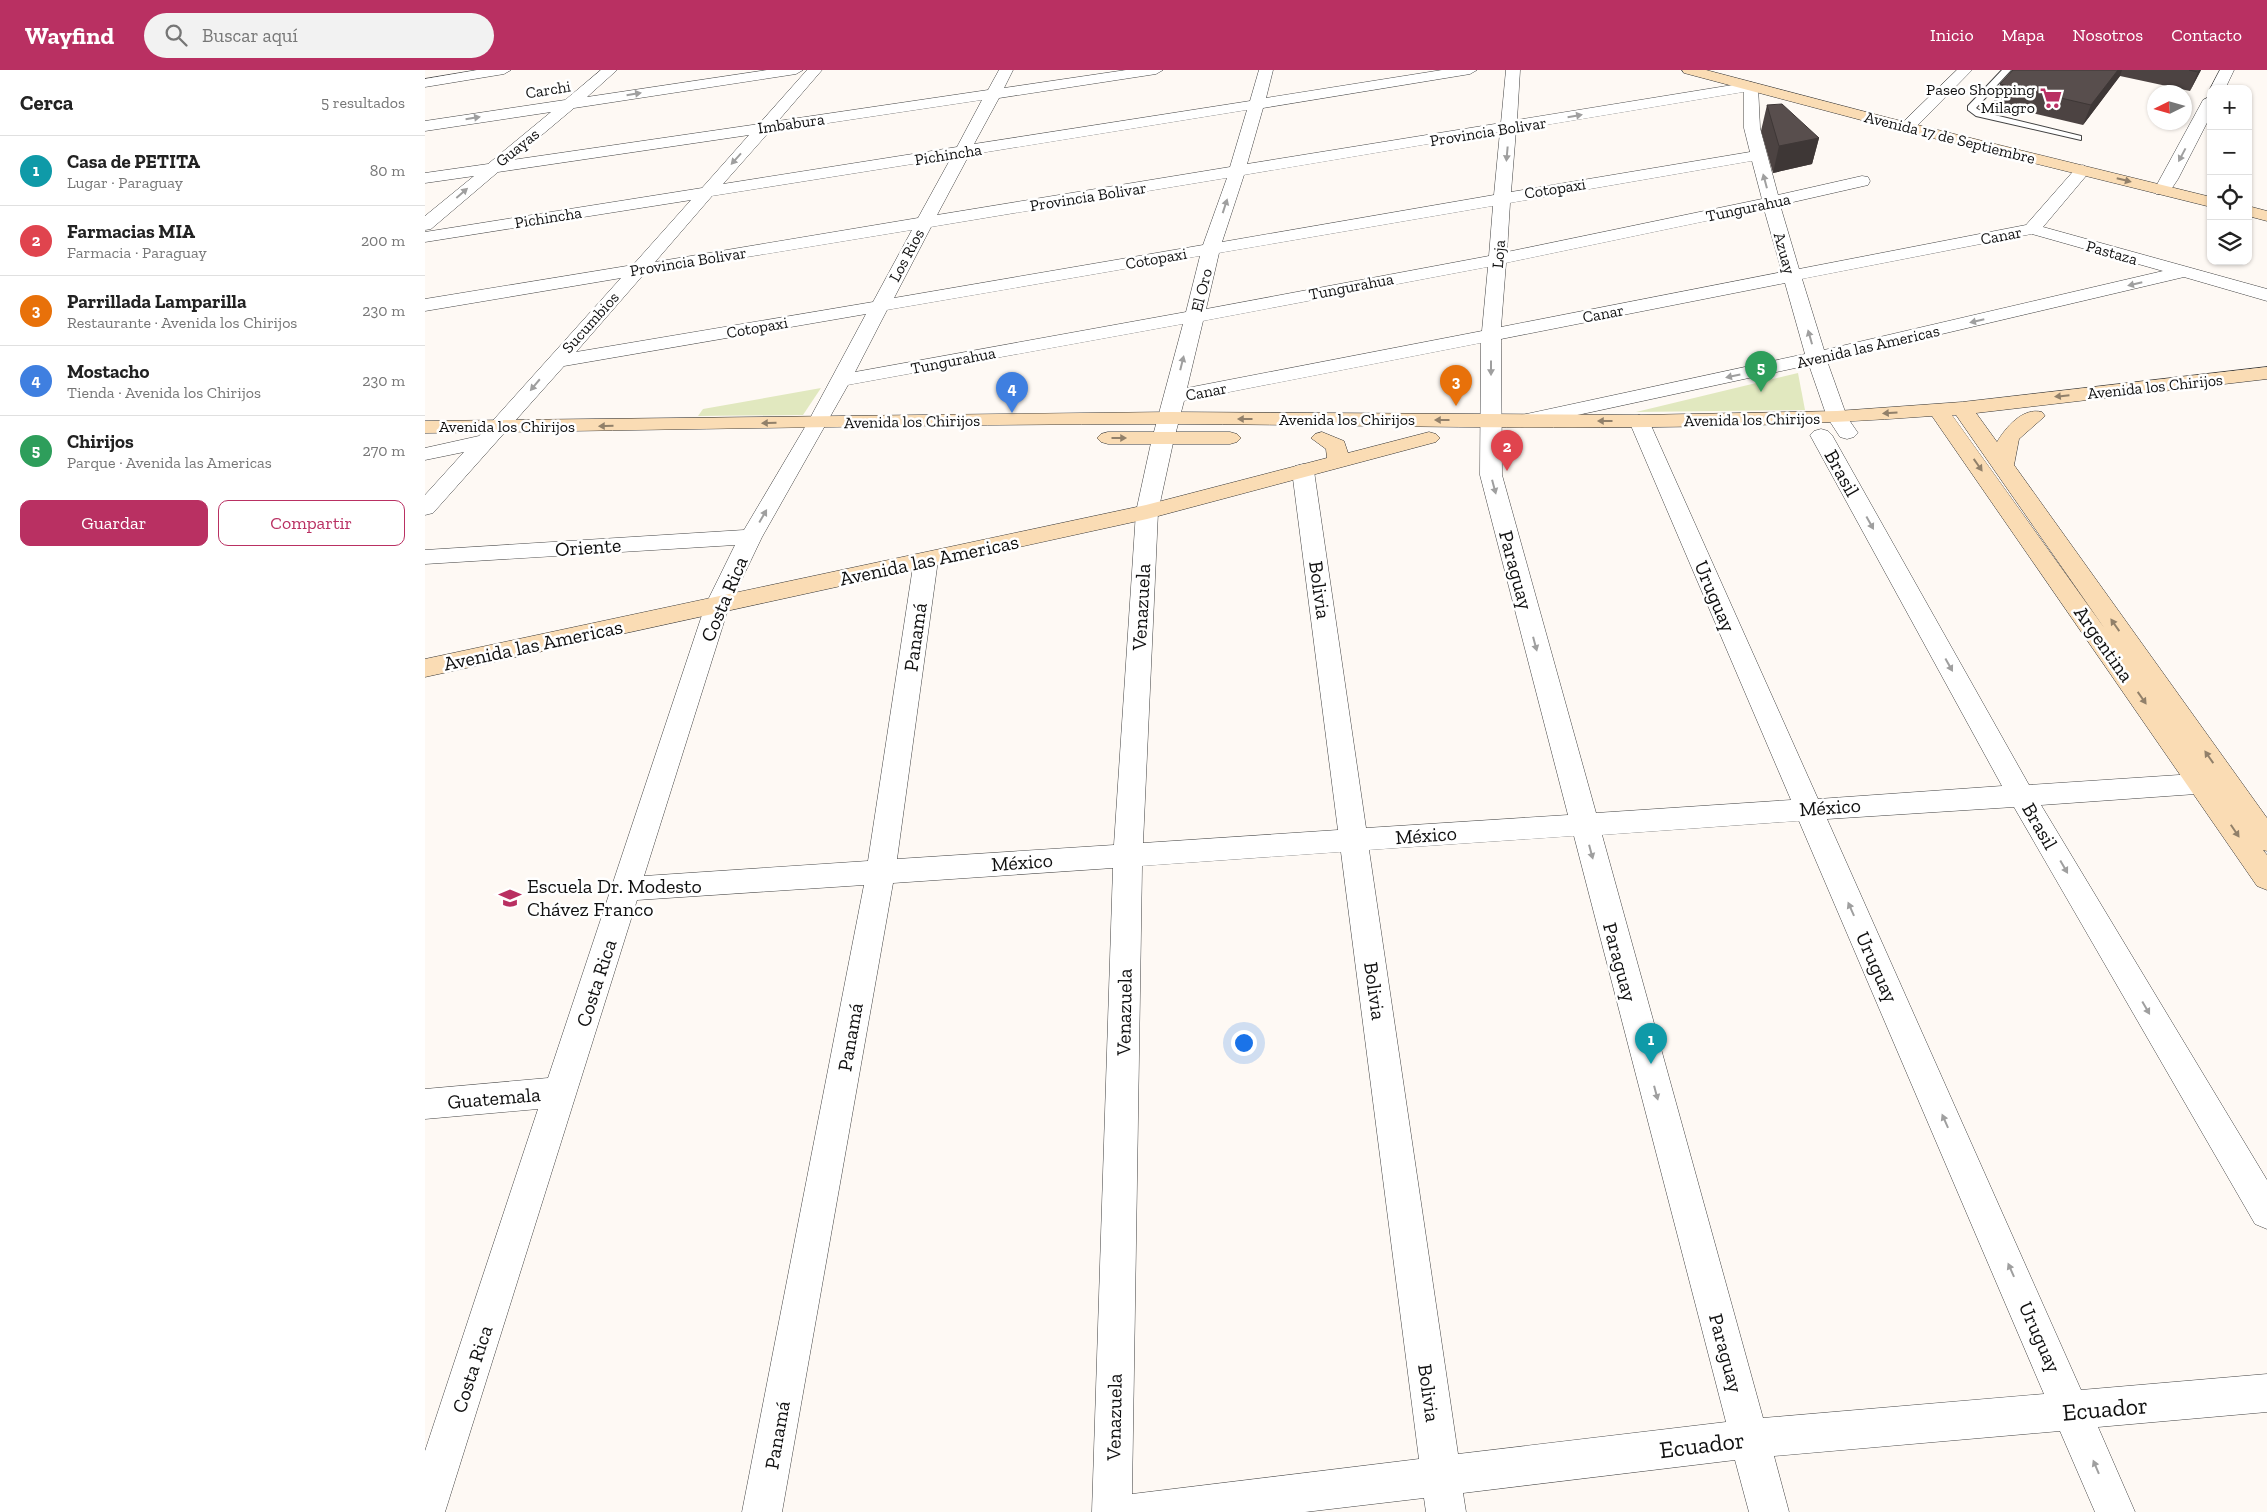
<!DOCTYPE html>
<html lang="es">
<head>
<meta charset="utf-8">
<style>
	:root { --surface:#fff; --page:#f2f2f2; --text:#222; --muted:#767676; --line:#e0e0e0; --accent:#b93062 }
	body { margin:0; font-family:"Zilla Slab",serif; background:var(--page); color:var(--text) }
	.controls { position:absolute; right:15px; top:15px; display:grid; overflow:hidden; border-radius:10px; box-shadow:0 1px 4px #0004 }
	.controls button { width:45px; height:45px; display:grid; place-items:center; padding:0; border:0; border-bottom:1px solid var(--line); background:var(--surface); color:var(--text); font:25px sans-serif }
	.compass { position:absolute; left:1722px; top:15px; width:45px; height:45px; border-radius:50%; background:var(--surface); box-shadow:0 1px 4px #0004; rotate:265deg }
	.you { position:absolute; left:818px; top:972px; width:18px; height:18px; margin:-12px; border:4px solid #fff; border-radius:50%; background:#1a73e8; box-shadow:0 0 0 8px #1a73e833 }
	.badge { display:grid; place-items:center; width:32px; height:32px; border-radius:50%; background:var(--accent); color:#fff; font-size:16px; font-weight:700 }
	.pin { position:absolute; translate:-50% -41px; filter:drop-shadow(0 1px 2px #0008) }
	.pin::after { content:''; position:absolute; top:26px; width:18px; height:15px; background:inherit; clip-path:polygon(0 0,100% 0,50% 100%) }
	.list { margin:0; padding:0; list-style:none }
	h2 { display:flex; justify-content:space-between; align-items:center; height:65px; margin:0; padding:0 20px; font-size:21px }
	h2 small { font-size:16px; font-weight:400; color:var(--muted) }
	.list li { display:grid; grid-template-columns:32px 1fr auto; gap:15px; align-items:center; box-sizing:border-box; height:70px; padding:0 20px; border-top:1px solid var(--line) }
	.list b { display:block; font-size:19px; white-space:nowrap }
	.list p { margin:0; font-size:16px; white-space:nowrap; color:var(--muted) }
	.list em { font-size:16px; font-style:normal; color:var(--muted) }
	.actions { display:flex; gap:10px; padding:15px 20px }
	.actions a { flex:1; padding:11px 0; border:1px solid var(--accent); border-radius:10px; text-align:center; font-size:18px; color:var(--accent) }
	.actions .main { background:var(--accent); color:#fff }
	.icon { flex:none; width:28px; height:28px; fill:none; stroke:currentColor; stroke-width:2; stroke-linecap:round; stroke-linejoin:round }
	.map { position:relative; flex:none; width:1842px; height:1442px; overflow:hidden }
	header { display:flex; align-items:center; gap:30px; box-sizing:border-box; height:70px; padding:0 25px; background:var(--accent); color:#fff }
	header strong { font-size:24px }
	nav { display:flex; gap:28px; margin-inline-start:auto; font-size:18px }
	.search { width:350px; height:45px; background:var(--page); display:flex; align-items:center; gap:12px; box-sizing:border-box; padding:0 18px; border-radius:28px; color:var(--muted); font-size:19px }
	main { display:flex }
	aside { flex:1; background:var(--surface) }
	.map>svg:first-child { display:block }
	.green { fill:#e1e8bf }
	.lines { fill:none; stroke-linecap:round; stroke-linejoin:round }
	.lane-casing { stroke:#434343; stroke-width:2 }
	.street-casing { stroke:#434343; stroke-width:1 }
	.secondary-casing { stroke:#323232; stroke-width:1 }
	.lane { fill:#fff; fill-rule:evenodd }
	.street { fill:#fff; fill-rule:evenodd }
	.secondary { fill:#fadcb4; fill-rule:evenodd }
	.wall { fill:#4c4342 }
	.shaded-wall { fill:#3e3736 }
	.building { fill:#584e4d; stroke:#3e3736 }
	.oneway { fill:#9f9f9f }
	.oneway2 { fill:#91806a }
	.labels { text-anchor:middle; stroke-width:5; stroke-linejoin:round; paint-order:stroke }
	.far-street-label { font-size:16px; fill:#101010; stroke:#fff }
	.far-poi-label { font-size:16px; fill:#101010; stroke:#fff; text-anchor:end }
	.street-label { font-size:20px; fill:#101010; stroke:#fff }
	.poi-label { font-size:20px; fill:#101010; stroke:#fff; text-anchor:start }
	.near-street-label { font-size:24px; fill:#101010; stroke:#fff }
</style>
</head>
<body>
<header>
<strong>Wayfind</strong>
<div class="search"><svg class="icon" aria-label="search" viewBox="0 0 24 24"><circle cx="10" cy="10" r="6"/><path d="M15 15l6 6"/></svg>Buscar aquí</div>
<nav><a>Inicio</a><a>Mapa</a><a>Nosotros</a><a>Contacto</a></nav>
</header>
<main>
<aside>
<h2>Cerca<small>5 resultados</small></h2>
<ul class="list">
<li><span class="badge" style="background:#0f9aa8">1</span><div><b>Casa de PETITA</b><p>Lugar · Paraguay</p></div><em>80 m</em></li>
<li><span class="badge" style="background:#e0444e">2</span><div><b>Farmacias MIA</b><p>Farmacia · Paraguay</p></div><em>200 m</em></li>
<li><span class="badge" style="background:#e8710a">3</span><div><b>Parrillada Lamparilla</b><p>Restaurante · Avenida los Chirijos</p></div><em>230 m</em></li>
<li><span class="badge" style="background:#3f7fe0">4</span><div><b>Mostacho</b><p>Tienda · Avenida los Chirijos</p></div><em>230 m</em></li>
<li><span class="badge" style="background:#2e9e5b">5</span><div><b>Chirijos</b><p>Parque · Avenida las Americas</p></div><em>270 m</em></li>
</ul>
<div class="actions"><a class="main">Guardar</a><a>Compartir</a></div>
</aside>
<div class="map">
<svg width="1842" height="1442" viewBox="0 0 1842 1442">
	<rect width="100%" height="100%" fill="#fef9f4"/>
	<g class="green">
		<polygon points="1373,303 1380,340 1211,342"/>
		<polygon points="396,318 378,345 273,346 278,339"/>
	</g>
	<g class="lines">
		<g class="lane-casing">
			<polygon id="lane" points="1577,0 1586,0 1551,38 1557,42 1656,66 1656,70 1551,46 1543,40 1543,36"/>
		</g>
		<g class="street-casing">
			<g id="street">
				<polygon points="52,0 86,0 79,4 0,17 0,9"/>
				<path d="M176,0H192L162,27L342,0H378L371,4L149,38L87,90L334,54L382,0H397L353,51L563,20L574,0H588L579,18L701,0H738L731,4L574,28L549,74L825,31L834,0H848L841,28L1017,0H1052L1045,4L838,38L822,94L1076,53L1081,0H1095L1092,50L1326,12L1333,16L1335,58L1353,125L1437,106L1443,107L1445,111L1443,115L1355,135L1374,199L1601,155L1652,97L1658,95L1666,100L1618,157L1842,219V231L1759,207L1402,291L1422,347L1433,363L1429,367L1422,369L1415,367L1402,347L1384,295L1097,357L1090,355L1087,351L1090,347L1097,345L1380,284L1360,213L1076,269L1077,405L1171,743L1366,730L1204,351L1207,347L1214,345L1221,347L1224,351L1393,729L1577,716L1385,365L1389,361L1396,359L1403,361L1407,365L1604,715L1799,702L1809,705L1813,712L1809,719L1799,722L1616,735L1842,1110V1159L1830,1154L1589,737L1402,749L1656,1320L1842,1304V1342L1673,1357L1710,1442H1670L1635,1361L1349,1386L1364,1442H1324L1310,1390L1038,1423L1041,1442H1001L999,1428L880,1442H667L688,798L468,813L357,1442H317L439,815L212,830L20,1442H0V1381L113,1039L0,1049V1019L123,1008L280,536L310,475L0,494V480L319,460L383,352L441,244L139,296L8,443L0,445V425L39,382L0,390V378L54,366L196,208L0,241V229L208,195L266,130L0,172V162L277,118L324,65L73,102L6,159L0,160V146L49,106L0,113V103L63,94L126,42L0,61V51L140,30ZM1319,22V58L1325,82L1086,122L1091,60ZM557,30L532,77L298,114L344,62ZM822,40L805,97L512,145L544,85ZM1075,62L1069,125L797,172L819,105ZM526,88L493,148L230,192L287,126ZM1327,91L1337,129L1082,182L1085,133ZM802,108L778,175L469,228L506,157ZM1068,136L1064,186L781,239L794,183ZM1339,139L1357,202L1076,257L1081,193ZM487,160L448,232L151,282L219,204ZM1607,164L1738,201L1399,280L1377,209ZM775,186L761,242L430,302L462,240ZM1063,197L1057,261L762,318L778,251ZM758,254L726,373L711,442L689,775L472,789L513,490L509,485L501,483L493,485L489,490L443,791L219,806L304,536L337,467L423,315ZM1056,273L1055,405L1143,745L941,758L889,401L886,396L878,394L870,396L867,401L913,760L718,773L733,442L748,373L759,331ZM1374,751L1619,1324L1338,1348L1177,765ZM1149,766L1301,1352L1033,1384L944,780ZM916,782L994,1389L707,1424L717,796Z"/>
				<polygon points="1532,0 1547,0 1488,60 1476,60 1474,57 1476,54"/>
				<polygon points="1795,0 1809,0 1800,19 1786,19 1786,21 1785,19"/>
				<polygon points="1786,26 1786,45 1753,109 1743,124 1731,124 1729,120 1778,30"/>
			</g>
		</g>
		<g class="secondary-casing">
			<g id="secondary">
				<polygon points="1257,0 1281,0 1464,48 1786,127 1786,137 1455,55 1259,3"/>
				<polygon points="1823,136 1842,141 1842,151 1823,146"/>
				<path d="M1842,297V309L1551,343L1572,372C1581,357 1598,337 1617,342L1620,346L1594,369L1589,395L1842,748V781L1838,780L1842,785V820L1832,816L1507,346C1255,365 1002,355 750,354C500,354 250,360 0,363V351L745,342L1214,345L1412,341L1537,332ZM1527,345H1531L1680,559Z"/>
				<polygon points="683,362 805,362 812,364 816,368 812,372 805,374 683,374 676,372 672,368 676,364"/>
				<polygon points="897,362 919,371 923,383 1004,362 1011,364 1015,368 1011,372 722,449 0,607 0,589 721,435 902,388 901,379 886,368 890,364"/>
			</g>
		</g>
		<use href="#lane" class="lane"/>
		<use href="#street" class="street"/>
		<use href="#secondary" class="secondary"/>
	</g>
	<g class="wall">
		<polygon points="1588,0 1776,0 1765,21 1695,6 1658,55 1568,34 1575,14"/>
		<polygon points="1342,35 1394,68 1387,94 1348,103 1336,61"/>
	</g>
	<g class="shaded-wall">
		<polygon points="1693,0 1697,0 1695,6 1658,55 1666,35"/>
		<polygon points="1775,0 1776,0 1765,21 1773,2"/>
		<polygon points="1394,68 1387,94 1348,103 1354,76"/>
	</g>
	<g class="building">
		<polygon points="1588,0 1693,0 1666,35 1575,14"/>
		<polygon points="1764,0 1775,0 1773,2"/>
		<polygon points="1357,34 1394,68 1354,76 1342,35"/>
	</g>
	<defs><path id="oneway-solid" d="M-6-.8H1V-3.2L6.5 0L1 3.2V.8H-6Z" transform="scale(1.25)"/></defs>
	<g class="oneway">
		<use href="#oneway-solid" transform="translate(209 24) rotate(-9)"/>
		<use href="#oneway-solid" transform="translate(1150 46) rotate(-10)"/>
		<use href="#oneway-solid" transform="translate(48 48) rotate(-9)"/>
		<use href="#oneway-solid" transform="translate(1082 84) rotate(95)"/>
		<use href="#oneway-solid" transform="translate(1757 85) rotate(118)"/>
		<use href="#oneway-solid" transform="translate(311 89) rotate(132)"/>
		<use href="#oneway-solid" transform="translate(1340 111) rotate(-105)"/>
		<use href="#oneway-solid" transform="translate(37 123) rotate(-41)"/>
		<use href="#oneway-solid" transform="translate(800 136) rotate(-72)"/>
		<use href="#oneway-solid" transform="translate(1710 214) rotate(167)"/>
		<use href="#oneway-solid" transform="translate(1552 251) rotate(167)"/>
		<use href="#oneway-solid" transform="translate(1385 267) rotate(-106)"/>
		<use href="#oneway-solid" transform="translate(757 293) rotate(-76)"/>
		<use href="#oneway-solid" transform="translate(1066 298) rotate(90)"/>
		<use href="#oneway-solid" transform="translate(1308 306) rotate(168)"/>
		<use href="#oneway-solid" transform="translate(110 315) rotate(130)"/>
		<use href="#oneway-solid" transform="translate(1069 417) rotate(75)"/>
		<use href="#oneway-solid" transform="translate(338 446) rotate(-60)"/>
		<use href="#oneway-solid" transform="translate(1445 453) rotate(61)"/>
		<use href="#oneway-solid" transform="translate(1110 574) rotate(75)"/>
		<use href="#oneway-solid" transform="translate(1524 595) rotate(61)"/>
		<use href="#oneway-solid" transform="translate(1166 782) rotate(75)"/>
		<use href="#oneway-solid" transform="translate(1639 797) rotate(60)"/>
		<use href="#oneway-solid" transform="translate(1426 839) rotate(-114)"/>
		<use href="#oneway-solid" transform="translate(1721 938) rotate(60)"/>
		<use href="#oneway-solid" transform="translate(1231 1023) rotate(75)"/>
		<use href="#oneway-solid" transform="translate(1520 1051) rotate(-114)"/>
		<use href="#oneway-solid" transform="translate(1586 1200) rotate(-114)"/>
		<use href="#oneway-solid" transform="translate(1671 1397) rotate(-113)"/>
	</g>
	<g class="oneway2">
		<use href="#oneway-solid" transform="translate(1699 110) rotate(14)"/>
		<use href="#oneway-solid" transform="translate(1637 326) rotate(174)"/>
		<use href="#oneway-solid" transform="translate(1465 343) rotate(176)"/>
		<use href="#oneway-solid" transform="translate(820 349) rotate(-180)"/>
		<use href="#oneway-solid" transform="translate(1017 350) rotate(-180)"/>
		<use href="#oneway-solid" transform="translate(1180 351) rotate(-180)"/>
		<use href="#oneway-solid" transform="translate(344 353) rotate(179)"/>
		<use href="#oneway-solid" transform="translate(181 356) rotate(179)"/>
		<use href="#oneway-solid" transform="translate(694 368)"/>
		<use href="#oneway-solid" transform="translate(1553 395) rotate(55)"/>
		<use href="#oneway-solid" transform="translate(1690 555) rotate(-125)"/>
		<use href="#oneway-solid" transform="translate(1717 628) rotate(55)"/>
		<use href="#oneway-solid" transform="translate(1784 687) rotate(-125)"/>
		<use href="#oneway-solid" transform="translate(1810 761) rotate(56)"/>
	</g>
	<defs>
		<g id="supermarket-bare" transform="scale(1.725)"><path d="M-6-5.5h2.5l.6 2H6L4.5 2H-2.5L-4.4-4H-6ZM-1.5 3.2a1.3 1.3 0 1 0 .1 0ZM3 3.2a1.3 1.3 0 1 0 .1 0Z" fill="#b93062" stroke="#fff" stroke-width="2.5" paint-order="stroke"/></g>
		<g id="school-bare" transform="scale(1.725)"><path d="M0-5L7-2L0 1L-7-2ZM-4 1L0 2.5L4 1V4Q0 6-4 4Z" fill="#b93062" stroke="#fff" stroke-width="2.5" paint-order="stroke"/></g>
	</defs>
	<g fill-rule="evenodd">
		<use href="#supermarket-bare" x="1626" y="28"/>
		<use href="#school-bare" x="85" y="828"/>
	</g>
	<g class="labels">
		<g class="far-street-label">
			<text transform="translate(123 19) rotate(-9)" y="6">Carchi</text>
			<text transform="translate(366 53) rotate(-8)" y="6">Imbabura</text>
			<text transform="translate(1063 61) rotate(-9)" y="6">Provincia Bolivar</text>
			<text transform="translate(1525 67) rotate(14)" y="6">Avenida 17 de Septiembre</text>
			<text transform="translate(92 77) rotate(-39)" y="6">Guayas</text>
			<text transform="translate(523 84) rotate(-9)" y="6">Pichincha</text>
			<text transform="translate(1130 118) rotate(-9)" y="6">Cotopaxi</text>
			<text transform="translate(663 126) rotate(-9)" y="6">Provincia Bolivar</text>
			<text transform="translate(1323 137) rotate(-12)" y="6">Tungurahua</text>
			<text transform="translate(123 147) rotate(-9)" y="6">Pichincha</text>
			<text transform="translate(1576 165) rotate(-11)" y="6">Canar</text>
			<text transform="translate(1687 182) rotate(16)" y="6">Pastaza</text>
			<text transform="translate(1360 183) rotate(74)" y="6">Azuay</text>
			<text transform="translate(1073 184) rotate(-85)" y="6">Loja</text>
			<text transform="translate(481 185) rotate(-62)" y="6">Los Rios</text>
			<text transform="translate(731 188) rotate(-10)" y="6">Cotopaxi</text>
			<text transform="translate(263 191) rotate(-9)" y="6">Provincia Bolivar</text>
			<text transform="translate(926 216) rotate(-11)" y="6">Tungurahua</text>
			<text transform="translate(776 220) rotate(-76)" y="6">El Oro</text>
			<text transform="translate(1178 243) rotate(-11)" y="6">Canar</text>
			<text transform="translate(165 252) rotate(-48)" y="6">Sucumbios</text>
			<text transform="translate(332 257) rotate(-10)" y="6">Cotopaxi</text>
			<text transform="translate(1443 276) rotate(-13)" y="6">Avenida las Americas</text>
			<text transform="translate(528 290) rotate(-11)" y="6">Tungurahua</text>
			<text transform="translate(1730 316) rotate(-6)" y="6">Avenida los Chirijos</text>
			<text transform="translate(781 321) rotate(-11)" y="6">Canar</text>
			<text x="922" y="355">Avenida los Chirijos</text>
			<text transform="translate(1327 349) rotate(-1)" y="6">Avenida los Chirijos</text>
			<text transform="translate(487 351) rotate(-1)" y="6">Avenida los Chirijos</text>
			<text x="82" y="362">Avenida los Chirijos</text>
		</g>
		<g class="far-poi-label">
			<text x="1610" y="25">Paseo Shopping<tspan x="1610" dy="18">Milagro</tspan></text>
		</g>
		<g class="street-label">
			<text transform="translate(1417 403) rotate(61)" y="7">Brasil</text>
			<text transform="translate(163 477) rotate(-4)" y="7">Oriente</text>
			<text transform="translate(504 490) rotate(-12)" y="7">Avenida las Americas</text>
			<text transform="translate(1091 500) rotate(75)" y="7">Paraguay</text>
			<text transform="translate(895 520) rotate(82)" y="7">Bolivia</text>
			<text transform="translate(1290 526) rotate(67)" y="7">Uruguay</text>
			<text transform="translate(299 529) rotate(-67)" y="7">Costa Rica</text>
			<text transform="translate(716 537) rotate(-87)" y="7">Venazuela</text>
			<text transform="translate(490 567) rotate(-82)" y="7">Panamá</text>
			<text transform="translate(1679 574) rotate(55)" y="7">Argentina</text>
			<text transform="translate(108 575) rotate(-12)" y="7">Avenida las Americas</text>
			<text transform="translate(1405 737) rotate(-4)" y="7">México</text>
			<text transform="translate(1615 756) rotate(60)" y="7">Brasil</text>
			<text transform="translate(1001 765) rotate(-4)" y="7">México</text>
			<text transform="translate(597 792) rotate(-4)" y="7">México</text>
			<text transform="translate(1195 892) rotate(75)" y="7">Paraguay</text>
			<text transform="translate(1452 897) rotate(66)" y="7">Uruguay</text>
			<text transform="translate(171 913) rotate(-72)" y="7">Costa Rica</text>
			<text transform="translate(950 921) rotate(82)" y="7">Bolivia</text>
			<text transform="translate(699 942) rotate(-89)" y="7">Venazuela</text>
			<text transform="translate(425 967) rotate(-80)" y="7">Panamá</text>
			<text transform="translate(69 1028) rotate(-5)" y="7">Guatemala</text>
			<text transform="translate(1615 1267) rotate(66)" y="7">Uruguay</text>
			<text transform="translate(1301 1283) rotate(75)" y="7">Paraguay</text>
			<text transform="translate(47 1299) rotate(-72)" y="7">Costa Rica</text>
			<text transform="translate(1004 1323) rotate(82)" y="7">Bolivia</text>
			<text transform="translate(689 1347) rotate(-89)" y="7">Venazuela</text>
			<text transform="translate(352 1365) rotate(-80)" y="7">Panamá</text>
		</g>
		<g class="poi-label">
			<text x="102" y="823">Escuela Dr. Modesto<tspan x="102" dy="23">Chávez Franco</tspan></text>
		</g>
		<g class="near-street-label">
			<text transform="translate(1680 1339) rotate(-5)" y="8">Ecuador</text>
			<text transform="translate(1277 1375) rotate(-7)" y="8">Ecuador</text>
		</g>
	</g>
</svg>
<div class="controls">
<button>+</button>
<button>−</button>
<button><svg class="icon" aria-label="locate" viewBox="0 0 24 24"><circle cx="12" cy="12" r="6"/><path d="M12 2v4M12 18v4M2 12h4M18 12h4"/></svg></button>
<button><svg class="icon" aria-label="layers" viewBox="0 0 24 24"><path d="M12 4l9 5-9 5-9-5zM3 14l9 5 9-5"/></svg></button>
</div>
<svg class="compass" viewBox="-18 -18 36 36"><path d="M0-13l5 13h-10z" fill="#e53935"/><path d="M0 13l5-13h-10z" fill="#767676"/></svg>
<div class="you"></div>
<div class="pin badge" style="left:1226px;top:994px;background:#0f9aa8">1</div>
<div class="pin badge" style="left:1082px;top:401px;background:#e0444e">2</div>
<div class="pin badge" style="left:1031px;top:336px;background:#e8710a">3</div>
<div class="pin badge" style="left:587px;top:343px;background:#3f7fe0">4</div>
<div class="pin badge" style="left:1336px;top:322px;background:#2e9e5b">5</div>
</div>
</main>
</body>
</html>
